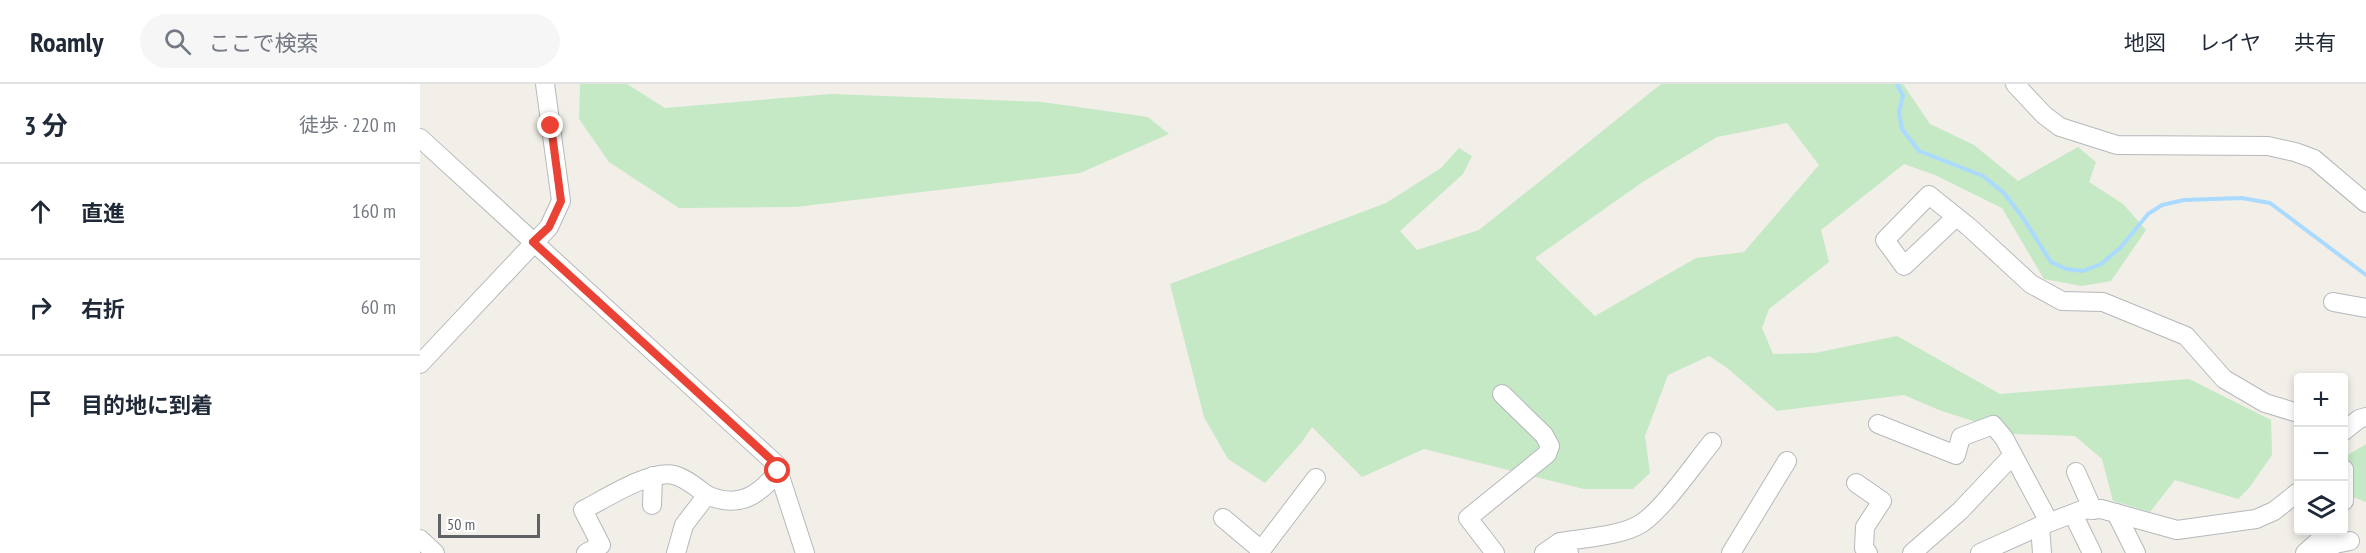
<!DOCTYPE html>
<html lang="ja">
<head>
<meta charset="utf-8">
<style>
	:root { --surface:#fff; --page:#f6f6f7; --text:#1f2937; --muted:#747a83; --line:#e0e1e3 }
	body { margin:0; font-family:"PT Sans Narrow","Noto Sans JP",sans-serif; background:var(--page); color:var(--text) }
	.controls { position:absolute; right:18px; bottom:18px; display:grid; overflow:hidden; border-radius:6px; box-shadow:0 3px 9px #0003 }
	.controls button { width:54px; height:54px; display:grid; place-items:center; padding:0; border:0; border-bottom:2px solid var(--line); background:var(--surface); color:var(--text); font:30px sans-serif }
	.scale { position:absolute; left:18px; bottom:15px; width:102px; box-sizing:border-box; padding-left:6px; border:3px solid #5f6368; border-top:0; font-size:16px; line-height:21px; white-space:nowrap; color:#5f6368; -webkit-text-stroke:4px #fff; paint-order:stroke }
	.stop { position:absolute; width:18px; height:18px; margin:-14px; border:4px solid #ea4335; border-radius:50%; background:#fff }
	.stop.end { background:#ea4335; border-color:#fff; box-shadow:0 2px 6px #0008 }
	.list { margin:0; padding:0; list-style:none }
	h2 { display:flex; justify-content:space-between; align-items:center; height:78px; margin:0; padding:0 24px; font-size:26px }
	h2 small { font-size:20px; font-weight:400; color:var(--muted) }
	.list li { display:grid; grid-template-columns:39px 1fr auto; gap:18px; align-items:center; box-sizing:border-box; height:96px; padding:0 24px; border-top:2px solid var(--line) }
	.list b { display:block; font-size:22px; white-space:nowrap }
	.list em { font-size:20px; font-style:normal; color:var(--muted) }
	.icon { flex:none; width:33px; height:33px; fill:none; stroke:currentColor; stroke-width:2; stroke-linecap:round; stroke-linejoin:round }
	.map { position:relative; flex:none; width:1946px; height:469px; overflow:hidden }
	header { display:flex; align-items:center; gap:36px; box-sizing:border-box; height:84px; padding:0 30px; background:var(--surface); border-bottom:2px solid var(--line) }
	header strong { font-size:28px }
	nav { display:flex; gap:33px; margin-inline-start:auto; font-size:21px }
	.search { width:420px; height:54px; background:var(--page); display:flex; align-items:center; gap:15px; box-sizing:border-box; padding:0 21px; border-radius:33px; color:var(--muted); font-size:22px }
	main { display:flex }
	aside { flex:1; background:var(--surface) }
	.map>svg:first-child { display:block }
	.green { fill:#c5e8c5; fill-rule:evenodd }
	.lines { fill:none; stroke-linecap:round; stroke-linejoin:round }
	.stream { stroke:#aadaff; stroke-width:4 }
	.minor-casing { stroke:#b5b8bc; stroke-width:20 }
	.minor { stroke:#fff; stroke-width:18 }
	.route { stroke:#ea4335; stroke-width:8 }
</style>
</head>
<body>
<header>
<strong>Roamly</strong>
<div class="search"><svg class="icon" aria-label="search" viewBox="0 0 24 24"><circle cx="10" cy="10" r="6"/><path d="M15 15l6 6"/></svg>ここで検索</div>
<nav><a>地図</a><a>レイヤ</a><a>共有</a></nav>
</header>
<main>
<aside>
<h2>3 分<small>徒歩 · 220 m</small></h2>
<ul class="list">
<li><svg class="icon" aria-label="ahead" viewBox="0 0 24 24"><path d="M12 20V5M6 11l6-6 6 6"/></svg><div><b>直進</b></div><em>160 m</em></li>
<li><svg class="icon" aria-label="right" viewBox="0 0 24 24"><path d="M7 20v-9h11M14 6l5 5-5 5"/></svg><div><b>右折</b></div><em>60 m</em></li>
<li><svg class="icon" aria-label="arrive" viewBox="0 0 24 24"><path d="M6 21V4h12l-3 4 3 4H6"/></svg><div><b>目的地に到着</b></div></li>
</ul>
</aside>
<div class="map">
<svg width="1946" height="469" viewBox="0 0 1946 469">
	<rect width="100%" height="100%" fill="#f1efe8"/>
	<g class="green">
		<polygon points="160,0 207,0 245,24 411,10 622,18 728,33 749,50 660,89 376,123 259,124 189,78 159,35"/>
		<path d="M1241,0H1483L1510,40L1554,61L1598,97L1658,63L1676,78L1669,98L1703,120L1726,146L1691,197L1662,202L1624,195L1582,124L1515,91L1484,80L1401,146L1409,178L1349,225L1342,244L1353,270L1395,269L1477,252L1580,310L1769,295L1851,336L1852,371L1829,404L1818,415L1755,396L1730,428L1693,417L1682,375L1655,352L1593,350L1519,326L1484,311L1357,327L1306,283L1289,272L1248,291L1225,352L1230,389L1213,405H1164L1004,365L942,393L892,343L881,359L845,399L808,375L784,333L750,200L966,119L1021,84L1039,64L1052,72L1043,90L980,147L997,166L1059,146ZM1367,39L1399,81L1324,168L1276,174L1175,232L1115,174L1224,97L1297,53Z"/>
		<polygon points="1946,360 1946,418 1930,412 1928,371"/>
	</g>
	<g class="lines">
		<polyline class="stream" points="1477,0 1483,12 1479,28 1482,45 1499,67 1563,92 1584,109 1603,134 1631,178 1646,185 1663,187 1681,180 1700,164 1728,130 1742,121 1764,116 1822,114 1850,119 1946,191"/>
		<g class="minor-casing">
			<g id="minor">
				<polyline points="1595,0 1624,31 1640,43 1697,61 1848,62 1875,68 1894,75 1946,119"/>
				<polyline points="0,54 356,380 385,469"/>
				<polyline points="1536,133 1484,182 1465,156 1509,111 1549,143 1611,200 1642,217 1683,218 1766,252 1804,295 1845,319 1878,329"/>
				<polyline points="1913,218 1946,224"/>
				<polyline points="0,280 129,143 141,117 125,0"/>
				<polyline points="1458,340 1536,371 1541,353 1573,341 1584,354 1629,438"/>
				<polyline points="1924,347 1939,335 1946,333"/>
				<polyline points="1924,385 1924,417"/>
				<polyline points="1656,388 1673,426"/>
				<polyline points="1436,399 1462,417 1445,443 1444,464 1448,469"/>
				<path d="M287,411C318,425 339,412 358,387"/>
				<polyline points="232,421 233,392"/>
				<polyline points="1696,429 1716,469"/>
				<polyline points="1653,430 1672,469"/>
				<polyline points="803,434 841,466"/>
				<polyline points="1620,442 1622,469"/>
				<polyline points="0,455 15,469"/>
				<path d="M166,469L181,461L163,426C185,415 231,385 254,391C266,394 277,404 287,411L264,441L256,469"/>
				<polyline points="839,469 896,394"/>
				<polyline points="1075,469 1048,434 1127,370 1130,362 1124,351 1082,310"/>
				<polyline points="1124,469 1140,458"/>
				<path d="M1149,469L1140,458C1163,454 1203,452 1222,439C1244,424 1274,380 1292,358"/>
				<polyline points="1311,469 1367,377"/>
				<polyline points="1492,469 1540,427 1593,371"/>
				<polyline points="1560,469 1620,442 1662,426 1681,425 1757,446 1836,435 1854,427 1878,408"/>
				<polyline points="1885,469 1911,446"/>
				<polyline points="1904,469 1915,460 1930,457"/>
			</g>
		</g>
		<use href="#minor" class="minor"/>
	</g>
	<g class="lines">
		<polyline class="route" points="131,42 141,117 129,143 113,158 356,380 358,387"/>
	</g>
</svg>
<div class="controls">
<button>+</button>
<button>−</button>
<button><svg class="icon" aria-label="layers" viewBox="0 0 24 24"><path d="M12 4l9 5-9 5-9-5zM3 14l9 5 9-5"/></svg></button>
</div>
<div class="scale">50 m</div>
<div class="stop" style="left:358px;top:387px"></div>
<div class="stop end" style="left:131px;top:42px"></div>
</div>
</main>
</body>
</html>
